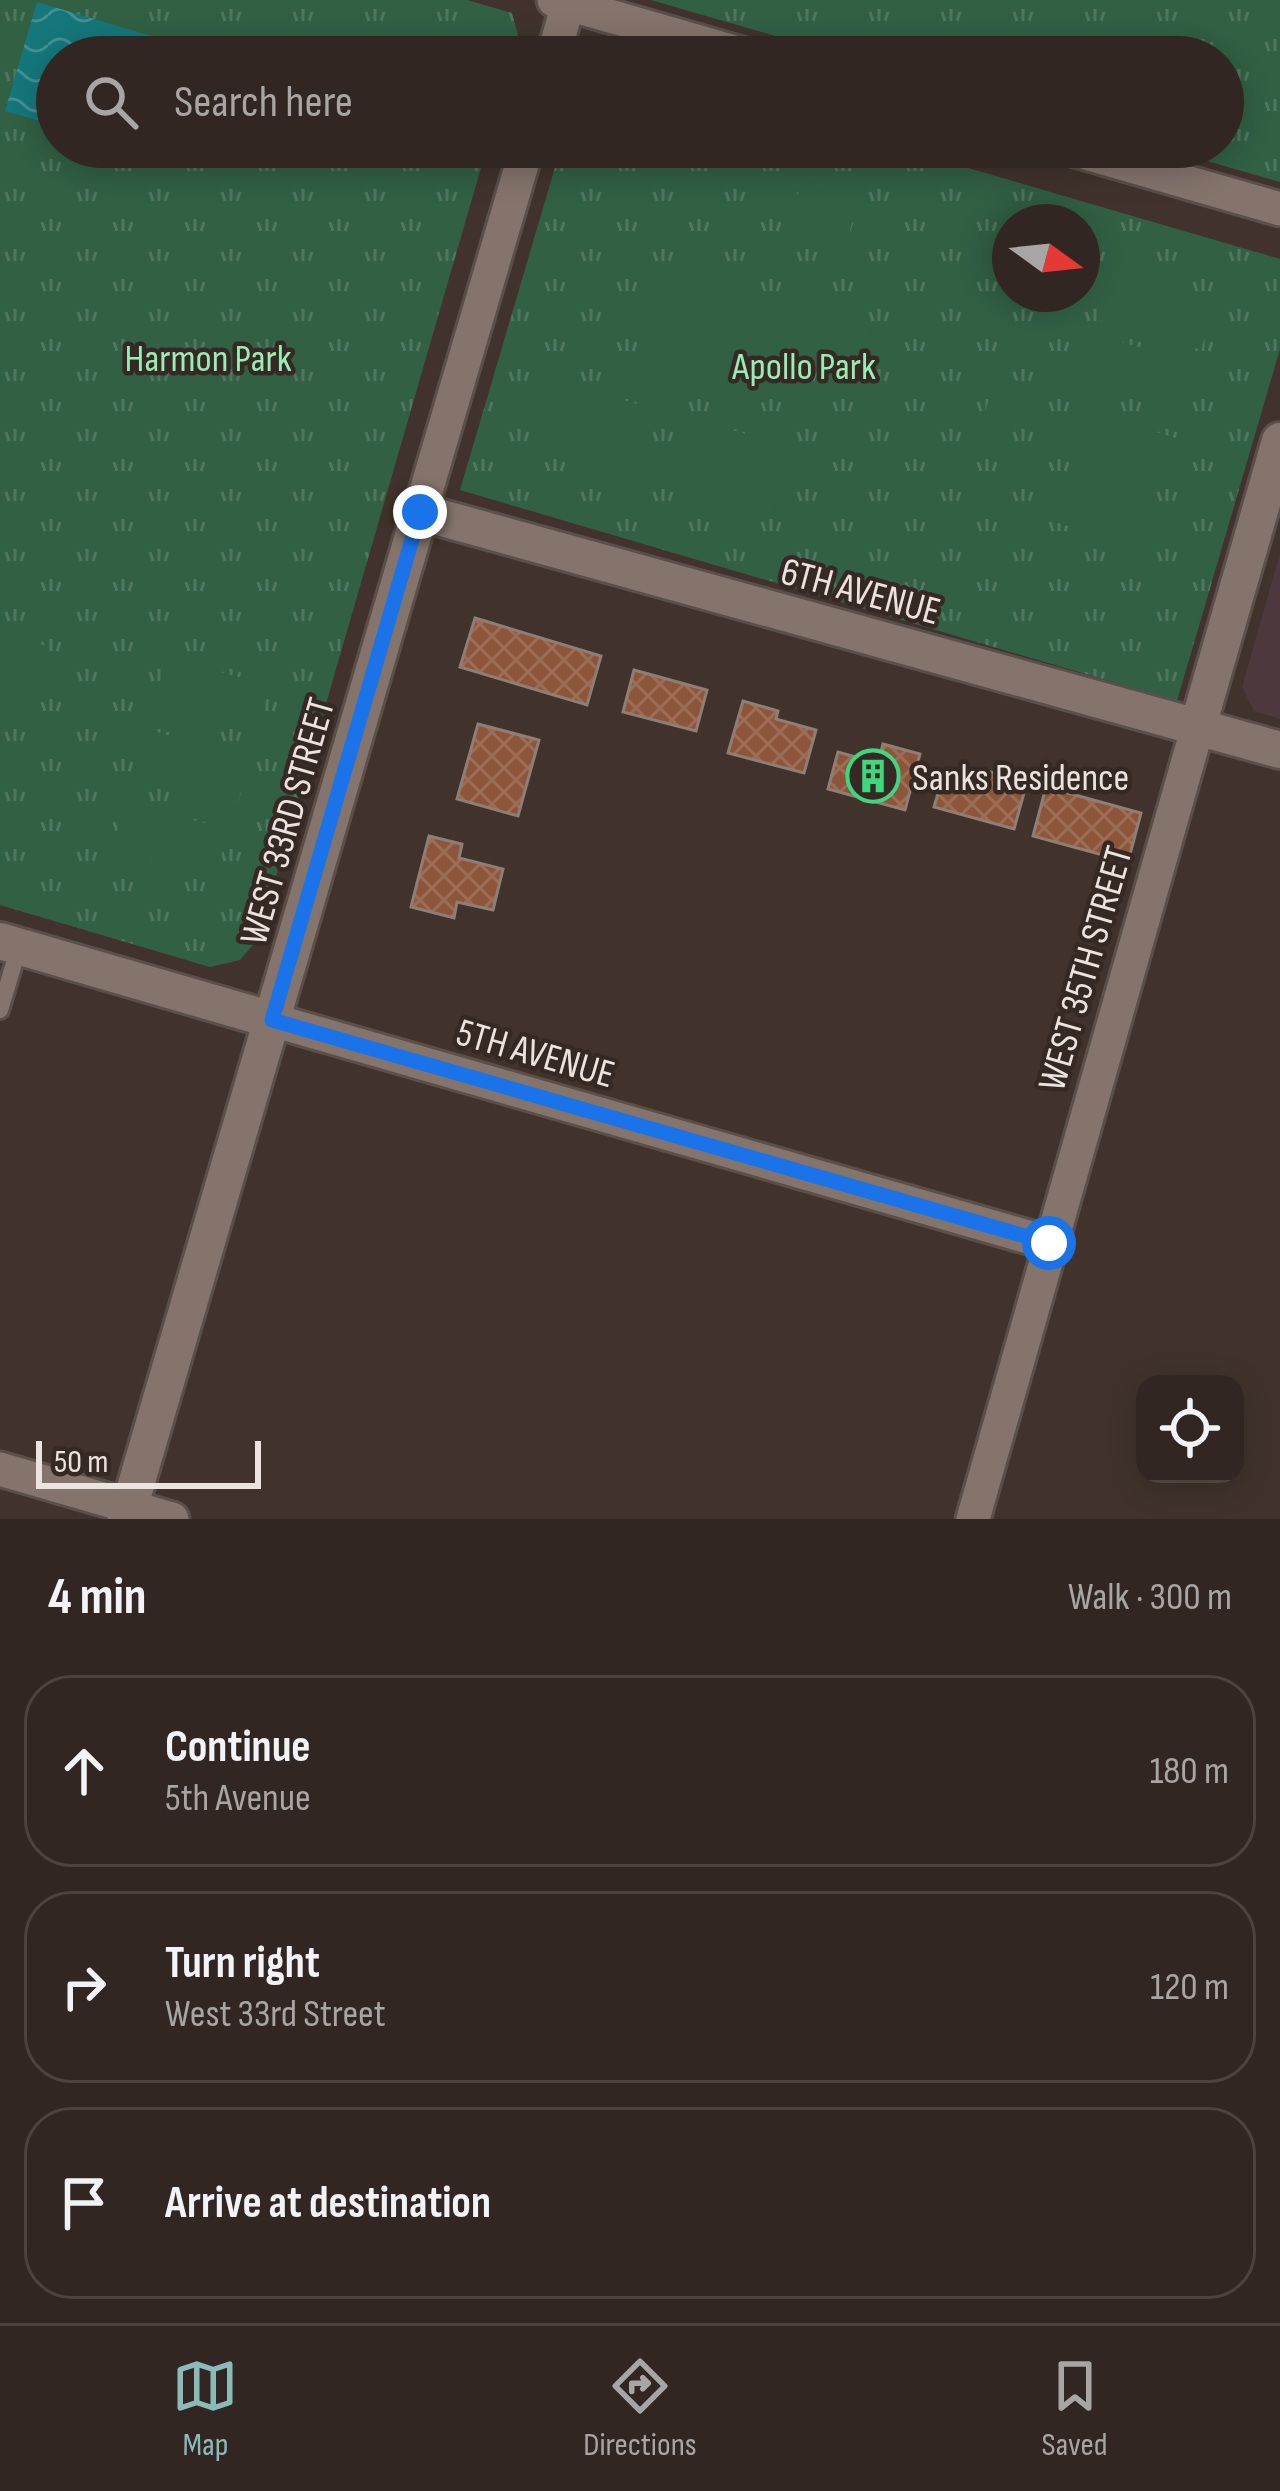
<!DOCTYPE html>
<html lang="en">
<head>
<meta charset="utf-8">
<style>
	:root { --surface:#312621; --page:#392e2a; --text:#f1f3f6; --muted:#a8a5a5; --line:#4c433f; --accent:#8bbbb9 }
	body { margin:0; font-family:"Sofia Sans Condensed",sans-serif; background:var(--page); color:var(--text) }
	.controls { position:absolute; right:36px; bottom:36px; display:grid; overflow:hidden; border-radius:24px; box-shadow:0 6px 30px #0003 }
	.controls button { width:108px; height:108px; display:grid; place-items:center; padding:0; border:0; border-bottom:3px solid var(--line); background:var(--surface); color:var(--text); font:60px sans-serif }
	.compass { position:absolute; left:992px; top:204px; width:108px; height:108px; border-radius:50%; background:var(--surface); box-shadow:0 6px 30px #0003; rotate:105deg }
	.scale { position:absolute; left:36px; bottom:30px; width:225px; box-sizing:border-box; padding-left:12px; border:6px solid #ece2de; border-top:0; font-size:33px; line-height:42px; white-space:nowrap; color:#ece2de; -webkit-text-stroke:9px #362923; paint-order:stroke }
	.stop { position:absolute; width:36px; height:36px; margin:-27px; border:9px solid #1a73e8; border-radius:50%; background:#fff }
	.stop.end { background:#1a73e8; border-color:#fff; box-shadow:0 3px 12px #0008 }
	.list { margin:0; padding:0; list-style:none }
	h2 { display:flex; justify-content:space-between; align-items:center; height:156px; margin:0; padding:0 48px; font-size:51px }
	h2 small { font-size:39px; font-weight:400; color:var(--muted) }
	.list li { display:grid; grid-template-columns:78px 1fr auto; gap:36px; align-items:center; box-sizing:border-box; height:192px; margin:0 24px 24px; padding:0 24px; border:3px solid var(--line); border-radius:48px }
	.list b { display:block; font-size:45px; white-space:nowrap }
	.list p { margin:0; font-size:39px; white-space:nowrap; color:var(--muted) }
	.list em { font-size:39px; font-style:normal; color:var(--muted) }
	.icon { flex:none; width:66px; height:66px; fill:none; stroke:currentColor; stroke-width:2; stroke-linecap:round; stroke-linejoin:round }
	.map { position:relative; flex:none; width:1280px; height:1519px; overflow:hidden }
	.search { position:absolute; background:var(--surface); box-shadow:0 6px 30px #0003; left:36px; right:36px; top:36px; height:132px; display:flex; align-items:center; gap:30px; box-sizing:border-box; padding:0 42px; border-radius:66px; color:var(--muted); font-size:45px }
	.sheet { height:804px; background:var(--surface) }
	nav { display:flex; justify-content:space-around; align-items:center; box-sizing:border-box; height:168px; border-top:3px solid var(--line); background:var(--surface); font-size:33px; color:var(--muted) }
	nav a { display:grid; justify-items:center; gap:6px }
	nav .on { color:var(--accent) }
	.map>svg:first-child { display:block }
	.education { fill:#4c383d }
	.park { fill:url(#park-tufts); fill-rule:evenodd }
	.pitch { fill:#316043 }
	.water { fill:url(#water-waves) }
	.building { fill:url(#building-cross-hatch); stroke:#8e7e76; stroke-width:3 }
	.lines { fill:none; stroke-linecap:round; stroke-linejoin:round }
	.service-casing { stroke:#5a4f49; stroke-width:22 }
	.minor-casing { stroke:#5a4f49; stroke-width:39 }
	.tertiary-casing { stroke:#5a4f49; stroke-width:42 }
	.service { stroke:#84746c; stroke-width:16 }
	.minor { stroke:#84746c; stroke-width:33 }
	.tertiary { stroke:#84746c; stroke-width:36 }
	.route { stroke:#1a73e8; stroke-width:15 }
	.labels { text-anchor:middle; stroke-width:9; stroke-linejoin:round; paint-order:stroke }
	.park-label { font-size:39px; fill:#98edb6; stroke:#362923 }
	.street-label { font-size:39px; fill:#ece2de; stroke:#362923 }
	.poi-label { font-size:39px; fill:#ece2de; stroke:#362923; text-anchor:start }
</style>
</head>
<body>
<div class="map">
<svg width="1280" height="1519" viewBox="0 0 1280 1519">
	<defs>
		<pattern id="park-tufts" width="24" height="20" patternUnits="userSpaceOnUse" patternTransform="scale(3)"><rect width="24" height="20" fill="#316043"/><path d="M3 7l-1-3M5 7V3M7 7l1-3M15 17l-1-3M17 17v-4M19 17l1-3" fill="none" stroke="#4f765e"/></pattern>
		<pattern id="water-waves" width="16" height="10" patternUnits="userSpaceOnUse" patternTransform="scale(3)"><rect width="16" height="10" fill="#15777b"/><path d="M0 5q4-4 8 0t8 0" fill="none" stroke="#439093"/></pattern>
		<pattern id="building-cross-hatch" width="8" height="8" patternUnits="userSpaceOnUse" patternTransform="scale(3)"><rect width="8" height="8" fill="#8d563b"/><path d="M0 0l8 8M0 8l8-8" fill="none" stroke="#9d6e57"/></pattern>
	</defs>
	<rect width="100%" height="100%" fill="#41332c"/>
	<polygon class="education" points="1280,553 1280,719 1254,711 1242,687"/>
	<g class="park">
		<polygon points="0,0 467,0 512,13 518,35 512,57 57,57 57,147 487,147 258,939 240,960 210,967 0,905"/>
		<polygon points="651,0 1280,0 1280,182 1159,147 1223,147 1223,57 848,57"/>
		<path d="M561,147H896L1280,259V349L1177,701L460,490ZM1010,222H1082V294H1010Z"/>
	</g>
	<g class="pitch">
		<polygon points="802,179 829,187 812,246 785,238"/>
		<polygon points="832,188 860,195 843,254 815,246"/>
		<path d="M688,269L873,322L868,345L746,411L642,382C631,323 638,303 688,269Z"/>
		<polygon points="1112,272 1215,302 1201,350 1098,320"/>
		<polygon points="1094,334 1197,364 1183,412 1080,382"/>
		<polygon points="996,375 1024,383 1007,442 979,433"/>
		<polygon points="548,379 659,410 640,478 529,446"/>
		<polygon points="1073,408 1176,438 1162,486 1059,456"/>
		<polygon points="682,415 793,448 772,518 660,484"/>
		<polygon points="1054,470 1157,500 1143,547 1040,518"/>
		<polygon points="0,633 49,647 36,695 0,685"/>
		<polygon points="167,657 270,686 257,734 153,706"/>
		<polygon points="146,729 250,758 237,807 133,778"/>
		<polygon points="125,801 229,830 215,878 112,850"/>
	</g>
	<polygon class="water" points="37,2 222,57 57,57 57,126 5,111"/>
	<g class="building">
		<polygon points="475,618 601,656 587,705 460,667"/>
		<polygon points="634,670 707,690 696,731 623,712"/>
		<polygon points="743,701 778,711 776,719 816,730 804,773 728,753"/>
		<polygon points="478,724 539,740 518,816 457,799"/>
		<polygon points="883,744 920,754 905,810 828,789 838,752 878,763"/>
		<polygon points="980,769 1027,782 1014,829 934,807 945,770 977,779"/>
		<polygon points="1046,787 1141,813 1128,862 1033,836"/>
		<polygon points="429,836 462,844 459,858 503,869 493,910 457,902 454,918 411,907"/>
	</g>
	<g class="lines">
		<g class="service-casing">
			<polyline id="service" points="0,1010 19,947"/>
		</g>
		<g class="minor-casing">
			<g id="minor">
				<polyline points="554,0 752,57"/>
				<polyline points="553,57 568,4"/>
				<polyline points="1065,147 1280,209"/>
				<polyline points="420,512 527,147"/>
				<polyline points="272,1020 1049,1243"/>
				<polyline points="0,1469 172,1519"/>
				<polyline points="973,1519 1198,726"/>
			</g>
		</g>
		<g class="tertiary-casing">
			<g id="tertiary">
				<polyline points="1198,726 1280,441"/>
				<polyline points="0,941 272,1020"/>
				<polyline points="126,1519 420,512 1280,750"/>
			</g>
		</g>
		<use href="#service" class="service"/>
		<use href="#minor" class="minor"/>
		<use href="#tertiary" class="tertiary"/>
	</g>
	<g class="lines">
		<polyline class="route" points="420,512 272,1020 1049,1243"/>
	</g>
	<defs>
		<g id="building-ring" transform="scale(2.7)"><circle r="9.5" fill="#362923" stroke="#3ed77d" stroke-width="1.5"/><path d="M-4-6H4V6H1V3H-1V6H-4ZM-2.5-4.3h1.7v1.8h-1.7ZM.8-4.3h1.7v1.8H.8ZM-2.5-1h1.7V.8h-1.7ZM.8-1h1.7V.8H.8Z" fill="#3ed77d"/></g>
	</defs>
	<g fill-rule="evenodd">
		<use href="#building-ring" x="873" y="776"/>
	</g>
	<g class="labels">
		<g class="park-label">
			<text x="208" y="371">Harmon Park</text>
			<text x="804" y="379">Apollo Park</text>
		</g>
		<g class="street-label">
			<text transform="translate(861 590) rotate(15)" y="14">6TH AVENUE</text>
			<text transform="translate(286 821) rotate(-74)" y="14">WEST 33RD STREET</text>
			<text transform="translate(1084 968) rotate(-74)" y="14">WEST 35TH STREET</text>
			<text transform="translate(536 1052) rotate(16)" y="14">5TH AVENUE</text>
		</g>
		<g class="poi-label">
			<text x="912" y="790">Sanks Residence</text>
		</g>
	</g>
</svg>
<div class="controls">
<button><svg class="icon" aria-label="locate" viewBox="0 0 24 24"><circle cx="12" cy="12" r="6"/><path d="M12 2v4M12 18v4M2 12h4M18 12h4"/></svg></button>
</div>
<svg class="compass" viewBox="-18 -18 36 36"><path d="M0-13l5 13h-10z" fill="#e53935"/><path d="M0 13l5-13h-10z" fill="#a8a5a5"/></svg>
<div class="scale">50 m</div>
<div class="stop" style="left:1049px;top:1243px"></div>
<div class="stop end" style="left:420px;top:512px"></div>
<div class="search"><svg class="icon" aria-label="search" viewBox="0 0 24 24"><circle cx="10" cy="10" r="6"/><path d="M15 15l6 6"/></svg>Search here</div>
</div>
<section class="sheet">
<h2>4 min<small>Walk · 300 m</small></h2>
<ul class="list">
<li><svg class="icon" aria-label="ahead" viewBox="0 0 24 24"><path d="M12 20V5M6 11l6-6 6 6"/></svg><div><b>Continue</b><p>5th Avenue</p></div><em>180 m</em></li>
<li><svg class="icon" aria-label="right" viewBox="0 0 24 24"><path d="M7 20v-9h11M14 6l5 5-5 5"/></svg><div><b>Turn right</b><p>West 33rd Street</p></div><em>120 m</em></li>
<li><svg class="icon" aria-label="arrive" viewBox="0 0 24 24"><path d="M6 21V4h12l-3 4 3 4H6"/></svg><div><b>Arrive at destination</b></div></li>
</ul>
</section>
<nav>
<a class="on"><svg class="icon" aria-label="map" viewBox="0 0 24 24"><path d="M3 6l6-2 6 2 6-2v14l-6 2-6-2-6 2zM9 4v14M15 6v14"/></svg>Map</a>
<a><svg class="icon" aria-label="directions" viewBox="0 0 24 24"><path d="M12 3l9 9-9 9-9-9zM9 14v-3h6M13 9l2 2-2 2"/></svg>Directions</a>
<a><svg class="icon" aria-label="saved" viewBox="0 0 24 24"><path d="M7 4h10v16l-5-4-5 4z"/></svg>Saved</a>
</nav>
</body>
</html>
